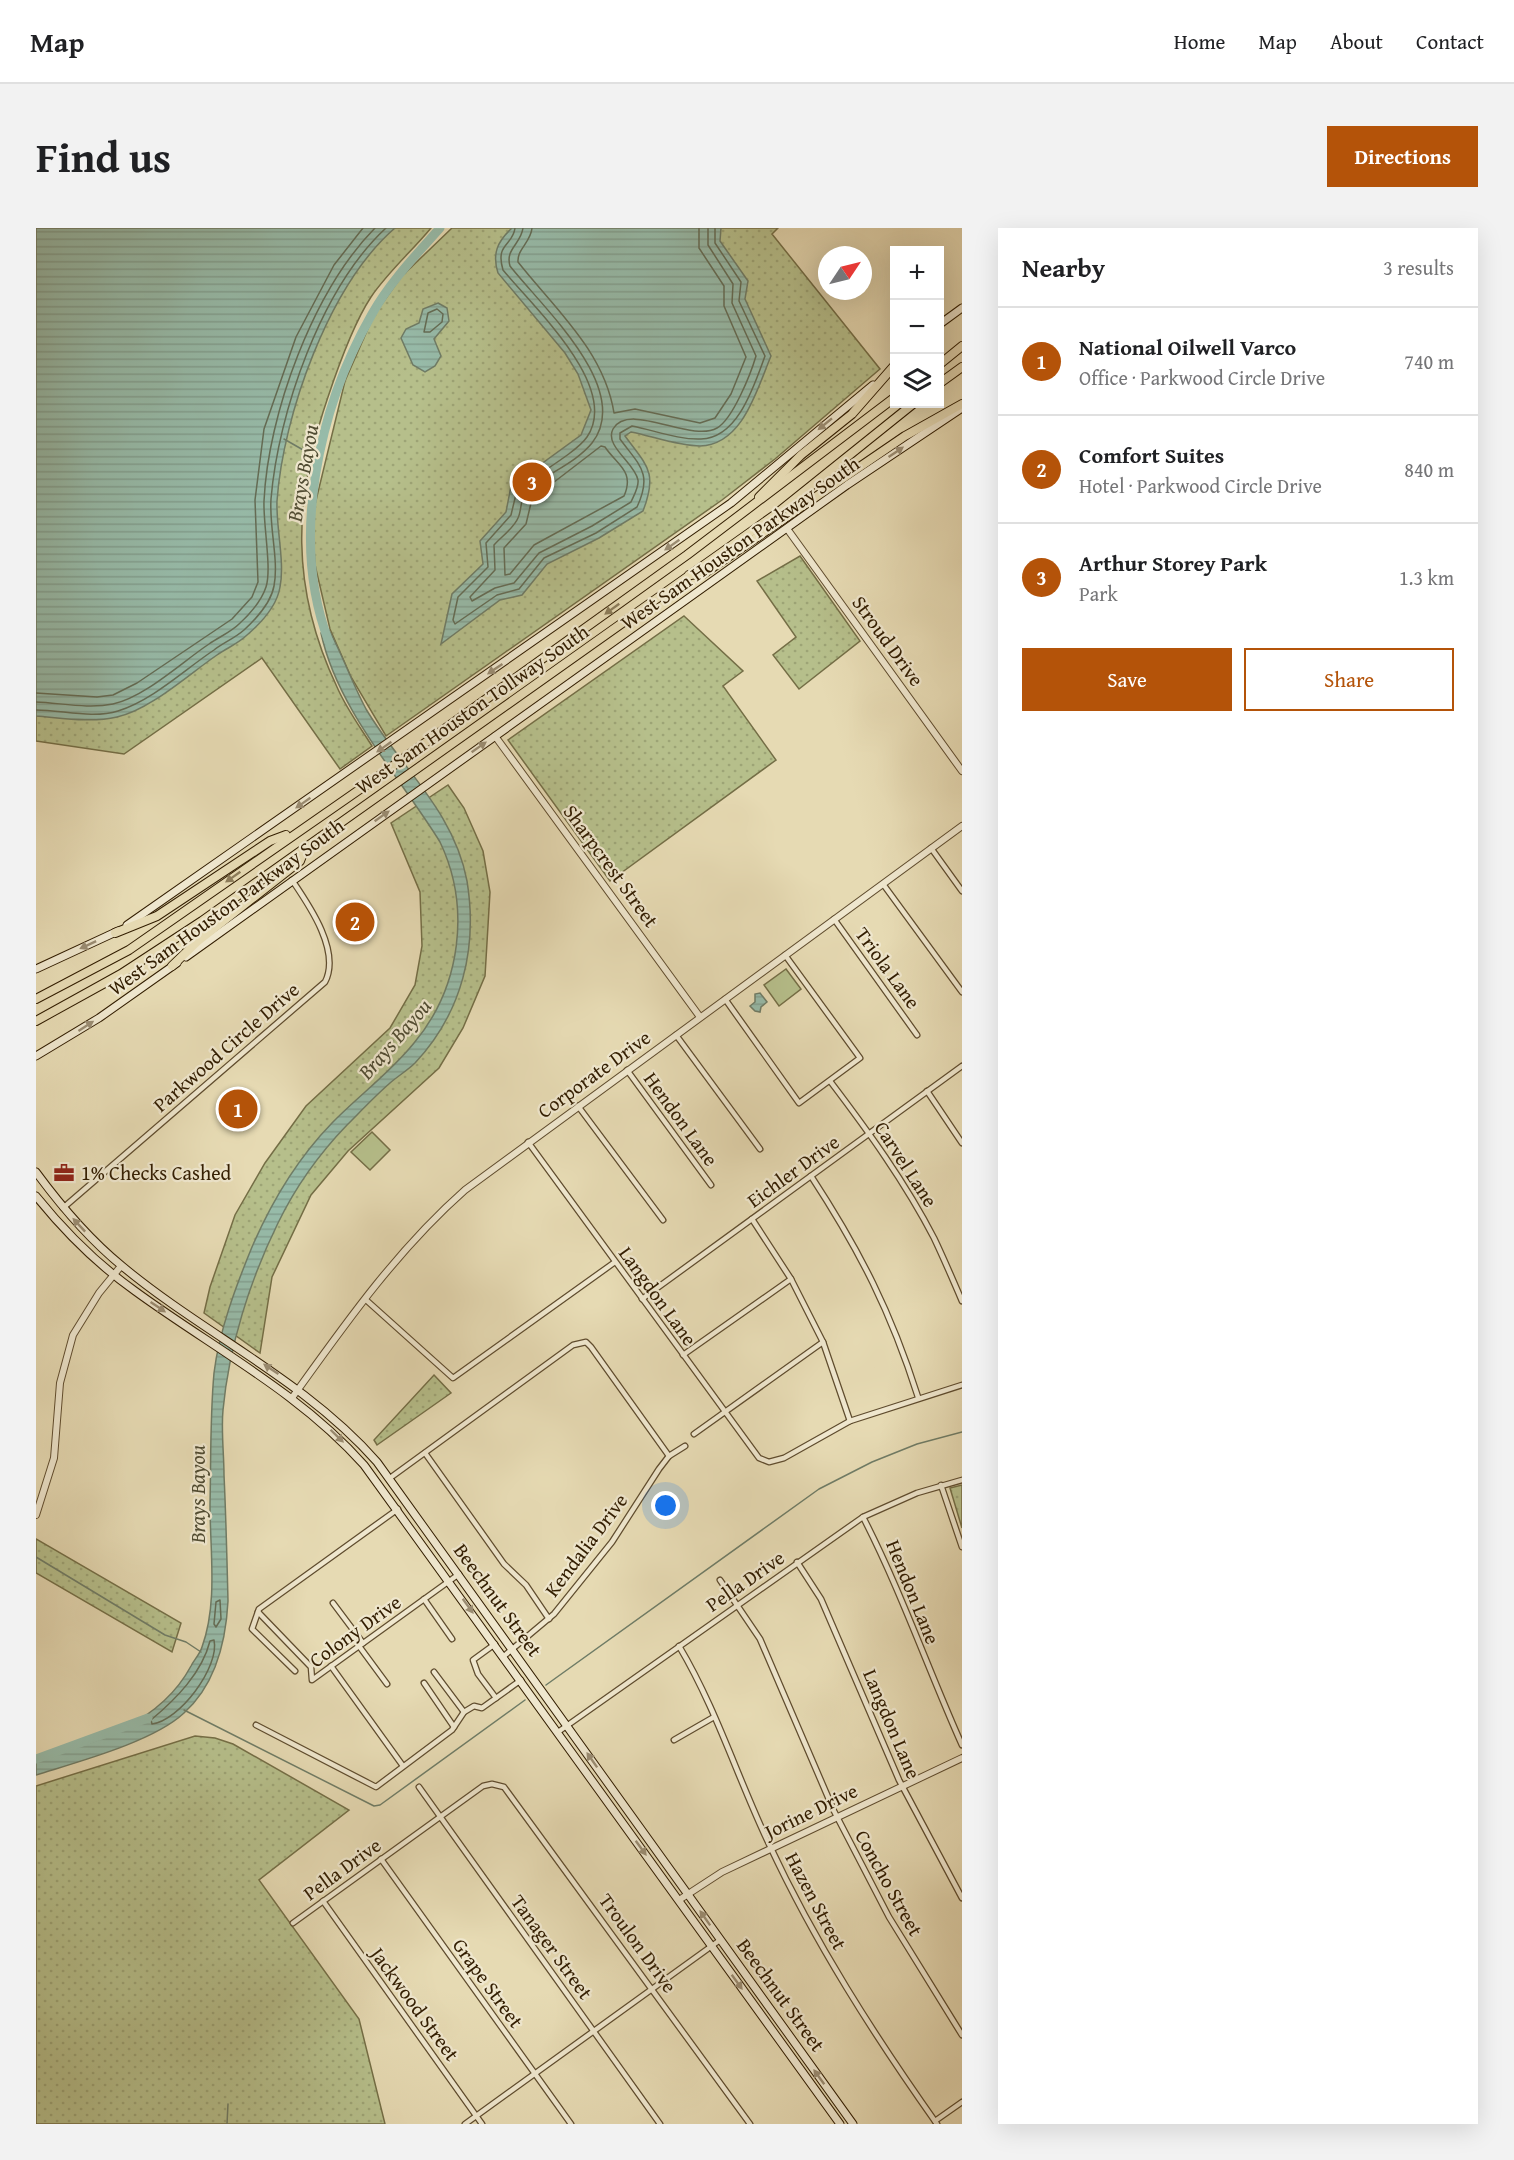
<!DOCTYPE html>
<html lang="en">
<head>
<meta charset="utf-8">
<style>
	:root { --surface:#fff; --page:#f2f2f2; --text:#202124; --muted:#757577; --line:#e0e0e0; --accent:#b45309 }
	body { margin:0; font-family:"Gentium Book Plus",serif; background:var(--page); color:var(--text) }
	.controls { position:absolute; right:18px; top:18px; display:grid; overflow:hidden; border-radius:0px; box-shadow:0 6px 24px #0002 }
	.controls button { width:54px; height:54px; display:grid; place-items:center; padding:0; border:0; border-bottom:2px solid var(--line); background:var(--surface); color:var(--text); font:30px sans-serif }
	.compass { position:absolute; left:782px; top:18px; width:54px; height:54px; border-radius:50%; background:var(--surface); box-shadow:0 6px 24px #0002; rotate:55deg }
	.you { position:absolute; left:630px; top:1278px; width:21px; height:21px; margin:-15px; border:4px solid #fff; border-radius:50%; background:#1a73e8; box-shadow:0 0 0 9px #1a73e833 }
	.badge { display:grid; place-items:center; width:39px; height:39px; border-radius:50%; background:var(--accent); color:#fff; font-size:20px; font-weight:700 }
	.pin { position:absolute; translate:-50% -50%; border:3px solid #fff; box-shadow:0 2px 6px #0006 }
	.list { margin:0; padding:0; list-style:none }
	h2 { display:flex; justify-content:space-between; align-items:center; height:78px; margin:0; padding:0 24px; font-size:26px }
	h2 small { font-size:20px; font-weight:400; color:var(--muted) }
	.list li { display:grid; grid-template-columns:39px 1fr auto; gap:18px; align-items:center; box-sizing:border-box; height:108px; padding:0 24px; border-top:2px solid var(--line) }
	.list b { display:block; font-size:22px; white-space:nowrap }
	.list p { margin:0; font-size:20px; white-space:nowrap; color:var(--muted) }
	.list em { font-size:20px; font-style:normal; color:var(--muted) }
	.actions { display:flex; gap:12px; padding:18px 24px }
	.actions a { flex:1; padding:14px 0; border:2px solid var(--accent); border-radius:0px; text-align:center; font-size:21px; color:var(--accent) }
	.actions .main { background:var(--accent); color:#fff }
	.icon { flex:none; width:33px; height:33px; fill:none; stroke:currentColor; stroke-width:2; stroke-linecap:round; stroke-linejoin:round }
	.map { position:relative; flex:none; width:926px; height:1896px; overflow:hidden; border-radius:0px }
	header { display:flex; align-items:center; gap:36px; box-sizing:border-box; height:84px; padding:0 30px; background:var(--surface); border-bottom:2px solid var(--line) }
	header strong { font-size:28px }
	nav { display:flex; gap:33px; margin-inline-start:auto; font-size:21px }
	.intro { display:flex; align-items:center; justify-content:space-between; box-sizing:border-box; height:144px; padding:0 36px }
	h1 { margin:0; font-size:42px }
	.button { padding:15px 27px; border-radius:0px; background:var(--accent); color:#fff; font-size:21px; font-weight:700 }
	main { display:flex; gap:36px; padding:0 36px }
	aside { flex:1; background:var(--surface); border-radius:0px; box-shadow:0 6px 24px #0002 }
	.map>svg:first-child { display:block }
	.grass { fill:url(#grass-dots); stroke:#746e46; stroke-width:1.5 }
	.garden { fill:#b6bf8b; stroke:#746e46; stroke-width:1.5 }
	.water { fill:url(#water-rules); stroke:#6f7c66; stroke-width:1.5 }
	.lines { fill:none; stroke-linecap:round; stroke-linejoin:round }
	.shore { stroke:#646c55; stroke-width:1.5 }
	.stream { stroke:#6f7c66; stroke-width:1.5 }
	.river { stroke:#97bba9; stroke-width:9 }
	.minor-casing { stroke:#5f4c2e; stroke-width:7 }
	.tertiary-casing { stroke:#5f4c2e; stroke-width:8 }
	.secondary-casing { stroke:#321d01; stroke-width:9 }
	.motorway-casing { stroke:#321d01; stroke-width:10 }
	.minor { stroke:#efe7ce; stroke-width:4.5 }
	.tertiary { stroke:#efe7ce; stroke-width:6 }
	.secondary { stroke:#efe7ce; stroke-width:7 }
	.motorway { stroke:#e6dab3; stroke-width:8 }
	.oneway { fill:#9a8c72 }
	.oneway2 { fill:#8c7c5a }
	.labels { text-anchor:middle; stroke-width:4.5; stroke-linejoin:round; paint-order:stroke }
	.street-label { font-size:20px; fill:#321d01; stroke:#efe7ce }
	.poi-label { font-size:20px; fill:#321d01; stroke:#efe7ce; text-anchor:start }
	.water-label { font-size:21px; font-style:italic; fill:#504c33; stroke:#efe7ce }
</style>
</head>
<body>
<header>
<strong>Map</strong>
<nav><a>Home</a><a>Map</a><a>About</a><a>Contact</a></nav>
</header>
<div class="intro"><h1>Find us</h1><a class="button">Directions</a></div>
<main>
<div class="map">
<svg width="926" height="1896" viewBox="0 0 926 1896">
	<defs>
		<pattern id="grass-dots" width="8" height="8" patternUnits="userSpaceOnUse" patternTransform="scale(1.5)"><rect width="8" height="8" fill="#b6bf8b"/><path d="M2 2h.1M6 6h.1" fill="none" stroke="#9da476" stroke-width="1.8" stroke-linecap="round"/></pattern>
		<pattern id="water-rules" width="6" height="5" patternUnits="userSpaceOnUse" patternTransform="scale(1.5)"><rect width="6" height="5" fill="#97bba9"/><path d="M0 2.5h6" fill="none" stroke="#83a090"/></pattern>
	</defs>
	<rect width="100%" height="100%" fill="#e6dab3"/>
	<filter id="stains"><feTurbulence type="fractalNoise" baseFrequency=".00333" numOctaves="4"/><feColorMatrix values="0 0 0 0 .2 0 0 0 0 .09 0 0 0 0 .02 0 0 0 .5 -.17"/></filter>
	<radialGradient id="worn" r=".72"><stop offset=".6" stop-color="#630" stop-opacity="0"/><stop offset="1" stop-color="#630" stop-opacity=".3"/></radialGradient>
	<g class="grass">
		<path d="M0,0H395C376,23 352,44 335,69C318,95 302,139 292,169C257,271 254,360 301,459C310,480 324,499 336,518L304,541L226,430L88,526L0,513Z"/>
		<polygon points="416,0 742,0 736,6 844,141 739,231 686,272 350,508 315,449 294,401 279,337 276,289 309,153 338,87 365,49"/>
		<polygon points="764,328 824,413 763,461 737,427 760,409 721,353"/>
		<polygon points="648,388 707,443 687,458 740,532 574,653 472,512"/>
		<polygon points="412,557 428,580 447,623 454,664 449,748 427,800 403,840 312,923 275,967 236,1049 224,1125 168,1085 174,1059 199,987 229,935 270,878 354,800 379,757 386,718 384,664 355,595"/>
		<polygon points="398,1147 415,1165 341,1217 338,1212"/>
		<polygon points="926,1257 926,1300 914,1260"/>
		<polygon points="0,1311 145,1395 136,1424 0,1345"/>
		<polygon points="159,1508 179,1510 197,1516 313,1582 223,1652 323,1791 349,1896 0,1896 0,1558"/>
	</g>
	<g class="garden">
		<polygon points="750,741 765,761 743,778 728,757"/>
		<polygon points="336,904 354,922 334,942 315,924"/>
	</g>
	<g class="water">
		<path d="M0,0H359C293,57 247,187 241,273C240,300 249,334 244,359C241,378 225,395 211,407C203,415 191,420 181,427C153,446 114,482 81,489C55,495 26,490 0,488Z"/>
		<path d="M476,0H685L684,13L712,53L709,71L735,128C721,161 707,217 664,218C642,218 616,208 595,204L589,208C611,238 622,244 607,283L563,310L511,336L486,367L464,372L405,416L416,366L447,336L444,313L470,284L475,258L545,207L555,182L542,146L529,125L462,45C456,26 461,14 476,0Z"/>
		<polygon points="402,75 411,80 413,93 398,111 405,128 399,138 389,144 377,137 365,110 370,101 383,95 387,81"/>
		<path d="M293,402C307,428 316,455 330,481C365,540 418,583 431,653C442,720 426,785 379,835C372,842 362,848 354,855C339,868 325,883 311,897C283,926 260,958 242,995C214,1052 193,1118 187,1182C185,1203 188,1226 188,1247C190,1289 191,1331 192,1373C190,1413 179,1457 148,1485C117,1514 41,1534 0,1547V1531C59,1515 124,1496 155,1438C158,1432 164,1426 166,1419C182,1375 174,1323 174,1277C175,1233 174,1189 178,1145C183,1103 200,1058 216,1019C235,975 262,930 296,895C322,868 354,845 378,815C425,759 435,679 404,614C364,549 301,481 285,405Z"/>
		<polygon points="724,765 731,774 725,779 724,784 719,783 714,778 719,774 719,766"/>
	</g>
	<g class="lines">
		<g class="shore">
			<path d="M479,0C477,18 459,15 467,42C497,79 585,159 551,209C540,225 498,248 481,262L475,287L450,315L452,339L422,369L417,392L419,396L461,367L483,361L508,330L560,305L601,279C617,245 603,237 584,211V205L596,198C617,202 643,212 665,211C702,210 718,158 729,128L703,73L705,54L679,15V0"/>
			<path d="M487,0C485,16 469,21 474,38C505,78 598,161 556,215C539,236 509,246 490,264C484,270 486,282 482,290C478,300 465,309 458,317L459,342L434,369L436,373L459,360L478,355L503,325L556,298L595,274C598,267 603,259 602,252C599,235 568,218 577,201C593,173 655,215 681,200C697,191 715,145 720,128L696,75L697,56L672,17V0"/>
			<path d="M496,0C495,14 481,21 482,34C519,81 568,123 578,185L599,181L664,195L679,190L695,166L710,129L688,78V58L663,20V0"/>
			<polygon points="401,81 407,86 406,94 394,104 388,104 392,85"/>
			<path d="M565,218L569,219C581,237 599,243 588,268L498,317L474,346L469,347L468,320L490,296L496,271Z"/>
			<polyline points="0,465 61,469 77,467 101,455 196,391 216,369 222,354 219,272 228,201 260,109 298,37 327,0"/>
			<path d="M0,474C25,475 52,481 77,476C109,469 146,434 173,416C183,409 195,404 203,396C215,385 225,374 230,359C236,341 227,296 228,273C232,186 277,63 339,0"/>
			<path d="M0,482C26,482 56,491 82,483C117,472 148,442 178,422C187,415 199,410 208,402C221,390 235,375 238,358C243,332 233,299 235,271C242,185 285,60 350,0"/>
			<polygon points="184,1372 185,1391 180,1399 178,1396 180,1374"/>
			<path d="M178,1412C184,1439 143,1493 116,1496L115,1492C140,1471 166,1445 174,1413Z"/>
		</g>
		<g class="stream">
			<polyline points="248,211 283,231"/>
			<polyline points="0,1329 129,1407 150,1414 165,1424"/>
			<polyline points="510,1457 783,1261 836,1234 881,1216 926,1204"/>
			<polyline points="148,1482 338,1578 344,1577 489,1472"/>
			<polyline points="191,1896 192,1876"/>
		</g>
		<g class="river">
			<path d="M293,414C253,311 283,179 336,86C354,54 380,27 404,0"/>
			<polyline points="0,1531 112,1490"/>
		</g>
		<g class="minor-casing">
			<g id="minor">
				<polyline points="895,620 926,663"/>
				<polyline points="847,656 926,764"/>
				<polyline points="798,691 881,807"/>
				<polyline points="689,771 763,875 824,830 749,727"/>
				<polyline points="640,807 724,921"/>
				<polyline points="591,842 675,957"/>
				<path d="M794,853C832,903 869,954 898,1010C908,1031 917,1052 926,1073"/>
				<polyline points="891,863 926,915"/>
				<polyline points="542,878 627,992"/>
				<polyline points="492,914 723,1230 733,1234 748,1230 814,1193 926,1157"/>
				<path d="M775,948C824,1023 855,1084 882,1169"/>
				<path d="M27,980L289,754C305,723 273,677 256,652"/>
				<polyline points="716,991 755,1051 787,1114 814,1193"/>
				<polyline points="329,1071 417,1150 579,1034"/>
				<polyline points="606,1071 926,838"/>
				<polyline points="647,1127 755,1051"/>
				<polyline points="658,1206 787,1114"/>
				<polyline points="389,1225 468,1336 490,1357 513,1391"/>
				<polyline points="354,1250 537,1117 550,1114 555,1119 633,1228"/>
				<polyline points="905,1257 926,1319"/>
				<path d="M827,1289C865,1363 892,1441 926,1517"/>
				<polyline points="761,1334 785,1371 863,1552 926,1670"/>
				<polyline points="684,1352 724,1411 798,1583 853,1689 926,1807"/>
				<polyline points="388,1371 416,1411"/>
				<polyline points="297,1375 327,1415"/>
				<polyline points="222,1384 275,1439 276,1452 423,1346"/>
				<polyline points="459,1416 437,1432 442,1446 460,1470"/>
				<polyline points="323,1418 351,1456"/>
				<path d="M643,1418C680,1480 702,1551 733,1616C779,1715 838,1807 901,1896"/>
				<polyline points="468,1428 518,1386 576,1314 623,1241 633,1228 649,1218"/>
				<polyline points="295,1438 367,1538"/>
				<polyline points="259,1443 216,1401 223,1381 362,1281"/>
				<polyline points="398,1444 428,1484"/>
				<polyline points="388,1455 418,1499"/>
				<polyline points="220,1497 340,1559 416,1502 428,1484 438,1478 446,1480 485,1452"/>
				<polyline points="522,1504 827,1289 881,1265 926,1252"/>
				<polyline points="638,1512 678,1489"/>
				<polyline points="383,1559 624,1896"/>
				<polyline points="345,1631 535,1896"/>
				<polyline points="287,1673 446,1896"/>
				<polyline points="257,1695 447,1558 456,1556 468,1559 714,1896"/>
				<polyline points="899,1893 926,1874"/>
				<polyline points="429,1896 684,1712"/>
			</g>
		</g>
		<g class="tertiary-casing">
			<g id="tertiary">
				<polyline points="752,302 926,543"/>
				<polyline points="459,508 664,789"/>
				<path d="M256,1170C309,1096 361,1022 429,962L926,598"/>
				<polyline points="0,1287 18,1230 24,1155 37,1107 63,1065 85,1038"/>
				<polyline points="643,1672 686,1644 926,1530"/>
			</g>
		</g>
		<g class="secondary-casing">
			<g id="secondary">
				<polyline points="904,96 926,80"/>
				<polyline points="91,697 695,275 837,157"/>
				<polyline points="150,729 811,257 926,180"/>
				<polyline points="0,741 82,703"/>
				<polyline points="0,828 63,790 141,735"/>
				<path d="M0,944C25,978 53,1011 86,1038C169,1107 269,1152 341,1234L817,1896"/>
				<path d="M0,968C29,1004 61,1036 99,1063C177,1120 263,1164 328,1237L804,1896"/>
			</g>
		</g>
		<g class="motorway-casing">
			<g id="motorway">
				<polyline points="904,136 926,118"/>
				<polyline points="904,155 926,139"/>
				<polyline points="723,269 765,227 816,186 858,138"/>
				<polyline points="653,347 667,346 869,208 926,176"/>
				<polyline points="79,705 121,688 234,613 250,607"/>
				<polyline points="136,738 162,713 264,633 269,620"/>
				<polyline points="0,771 93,722 343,548 651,327 858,170"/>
				<polyline points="0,793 85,746 166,693 740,286 877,176"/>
			</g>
		</g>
		<use href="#minor" class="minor"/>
		<use href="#tertiary" class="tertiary"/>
		<use href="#secondary" class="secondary"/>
		<use href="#motorway" class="motorway"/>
	</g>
	<defs><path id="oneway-solid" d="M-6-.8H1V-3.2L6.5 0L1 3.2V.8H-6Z" transform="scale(1.5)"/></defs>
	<g class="oneway">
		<use href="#oneway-solid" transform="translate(789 196) rotate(141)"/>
		<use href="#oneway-solid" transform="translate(860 224) rotate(-34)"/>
		<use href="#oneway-solid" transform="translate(636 317) rotate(145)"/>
		<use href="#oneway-solid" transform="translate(459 441) rotate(146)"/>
		<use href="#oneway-solid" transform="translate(348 519) rotate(145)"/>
		<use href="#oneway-solid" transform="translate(443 519) rotate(-35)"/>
		<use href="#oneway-solid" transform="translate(267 575) rotate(145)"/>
		<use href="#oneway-solid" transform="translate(346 588) rotate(-35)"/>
		<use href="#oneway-solid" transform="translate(52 717) rotate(155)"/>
		<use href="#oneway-solid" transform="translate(50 798) rotate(-33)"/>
		<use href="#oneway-solid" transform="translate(43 997) rotate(-133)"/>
		<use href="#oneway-solid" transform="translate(122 1079) rotate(34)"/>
		<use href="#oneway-solid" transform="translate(235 1141) rotate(-146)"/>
		<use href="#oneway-solid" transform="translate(301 1208) rotate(44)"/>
		<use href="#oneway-solid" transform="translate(432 1378) rotate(54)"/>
		<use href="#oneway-solid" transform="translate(556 1532) rotate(-125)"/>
		<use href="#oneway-solid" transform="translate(605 1620) rotate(54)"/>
		<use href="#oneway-solid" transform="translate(669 1690) rotate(-125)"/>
		<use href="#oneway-solid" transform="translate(701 1754) rotate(54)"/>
		<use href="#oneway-solid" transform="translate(783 1849) rotate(-126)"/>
	</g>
	<g class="oneway2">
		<use href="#oneway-solid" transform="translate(576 381) rotate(144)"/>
		<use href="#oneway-solid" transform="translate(197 649) rotate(145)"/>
	</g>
	<defs>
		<g id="office-bare" transform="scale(1.62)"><path d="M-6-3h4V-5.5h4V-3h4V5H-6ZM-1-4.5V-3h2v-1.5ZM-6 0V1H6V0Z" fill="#8f2418" stroke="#efe7ce" stroke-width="2.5" paint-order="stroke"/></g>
	</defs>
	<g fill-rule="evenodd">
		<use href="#office-bare" x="28" y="945"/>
	</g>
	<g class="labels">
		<g class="street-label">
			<text transform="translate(704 315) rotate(-35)" y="7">West Sam Houston Parkway South</text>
			<text transform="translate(852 413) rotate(54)" y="7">Stroud Drive</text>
			<text transform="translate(436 481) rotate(-35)" y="7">West Sam Houston Tollway South</text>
			<text transform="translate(575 638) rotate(54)" y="7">Sharpcrest Street</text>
			<text transform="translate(190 679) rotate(-36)" y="7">West Sam Houston Parkway South</text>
			<text transform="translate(852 740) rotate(54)" y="7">Triola Lane</text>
			<text transform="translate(190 819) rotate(-41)" y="7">Parkwood Circle Drive</text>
			<text transform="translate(558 846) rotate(-36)" y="7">Corporate Drive</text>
			<text transform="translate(645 891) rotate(54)" y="7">Hendon Lane</text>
			<text transform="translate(870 936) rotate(57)" y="7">Carvel Lane</text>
			<text transform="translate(757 943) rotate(-36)" y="7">Eichler Drive</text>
			<text transform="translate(622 1068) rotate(54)" y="7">Langdon Lane</text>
			<text transform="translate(550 1317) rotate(-53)" y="7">Kendalia Drive</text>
			<text transform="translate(709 1353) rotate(-35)" y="7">Pella Drive</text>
			<text transform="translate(877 1364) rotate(68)" y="7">Hendon Lane</text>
			<text transform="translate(462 1372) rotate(54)" y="7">Beechnut Street</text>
			<text transform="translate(319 1403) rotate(-36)" y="7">Colony Drive</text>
			<text transform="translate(856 1496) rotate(67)" y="7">Langdon Lane</text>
			<text transform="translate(775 1583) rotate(-26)" y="7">Jorine Drive</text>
			<text transform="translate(306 1641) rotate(-36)" y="7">Pella Drive</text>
			<text transform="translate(853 1655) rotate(61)" y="7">Concho Street</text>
			<text transform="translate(780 1673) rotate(62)" y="7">Hazen Street</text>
			<text transform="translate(602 1715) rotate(54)" y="7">Troulon Drive</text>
			<text transform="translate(516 1719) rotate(54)" y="7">Tanager Street</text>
			<text transform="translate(452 1755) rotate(54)" y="7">Grape Street</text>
			<text transform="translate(745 1767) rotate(54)" y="7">Beechnut Street</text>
			<text transform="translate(379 1776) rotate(54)" y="7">Jackwood Street</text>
		</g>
		<g class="poi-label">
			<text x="45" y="952">1% Checks Cashed</text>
		</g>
		<g class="water-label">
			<text transform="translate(267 245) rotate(-80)" y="7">Brays Bayou</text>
			<text transform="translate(359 811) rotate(-49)" y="7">Brays Bayou</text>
			<text transform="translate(162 1266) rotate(-90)" y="7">Brays Bayou</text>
		</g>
	</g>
	<rect width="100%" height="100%" filter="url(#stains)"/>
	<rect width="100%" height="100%" fill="url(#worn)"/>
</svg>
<div class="controls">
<button>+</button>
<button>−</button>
<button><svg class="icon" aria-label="layers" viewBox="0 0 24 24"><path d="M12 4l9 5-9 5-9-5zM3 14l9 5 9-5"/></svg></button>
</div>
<svg class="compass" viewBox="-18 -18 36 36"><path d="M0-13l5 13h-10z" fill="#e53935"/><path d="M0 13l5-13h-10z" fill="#757577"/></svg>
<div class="you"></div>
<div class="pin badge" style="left:202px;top:881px">1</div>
<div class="pin badge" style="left:319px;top:694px">2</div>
<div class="pin badge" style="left:496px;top:254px">3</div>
</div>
<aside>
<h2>Nearby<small>3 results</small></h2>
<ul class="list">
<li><span class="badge">1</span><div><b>National Oilwell Varco</b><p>Office · Parkwood Circle Drive</p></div><em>740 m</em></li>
<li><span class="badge">2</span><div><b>Comfort Suites</b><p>Hotel · Parkwood Circle Drive</p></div><em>840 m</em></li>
<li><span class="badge">3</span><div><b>Arthur Storey Park</b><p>Park</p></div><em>1.3 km</em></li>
</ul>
<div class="actions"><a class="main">Save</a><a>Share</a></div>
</aside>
</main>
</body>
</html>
